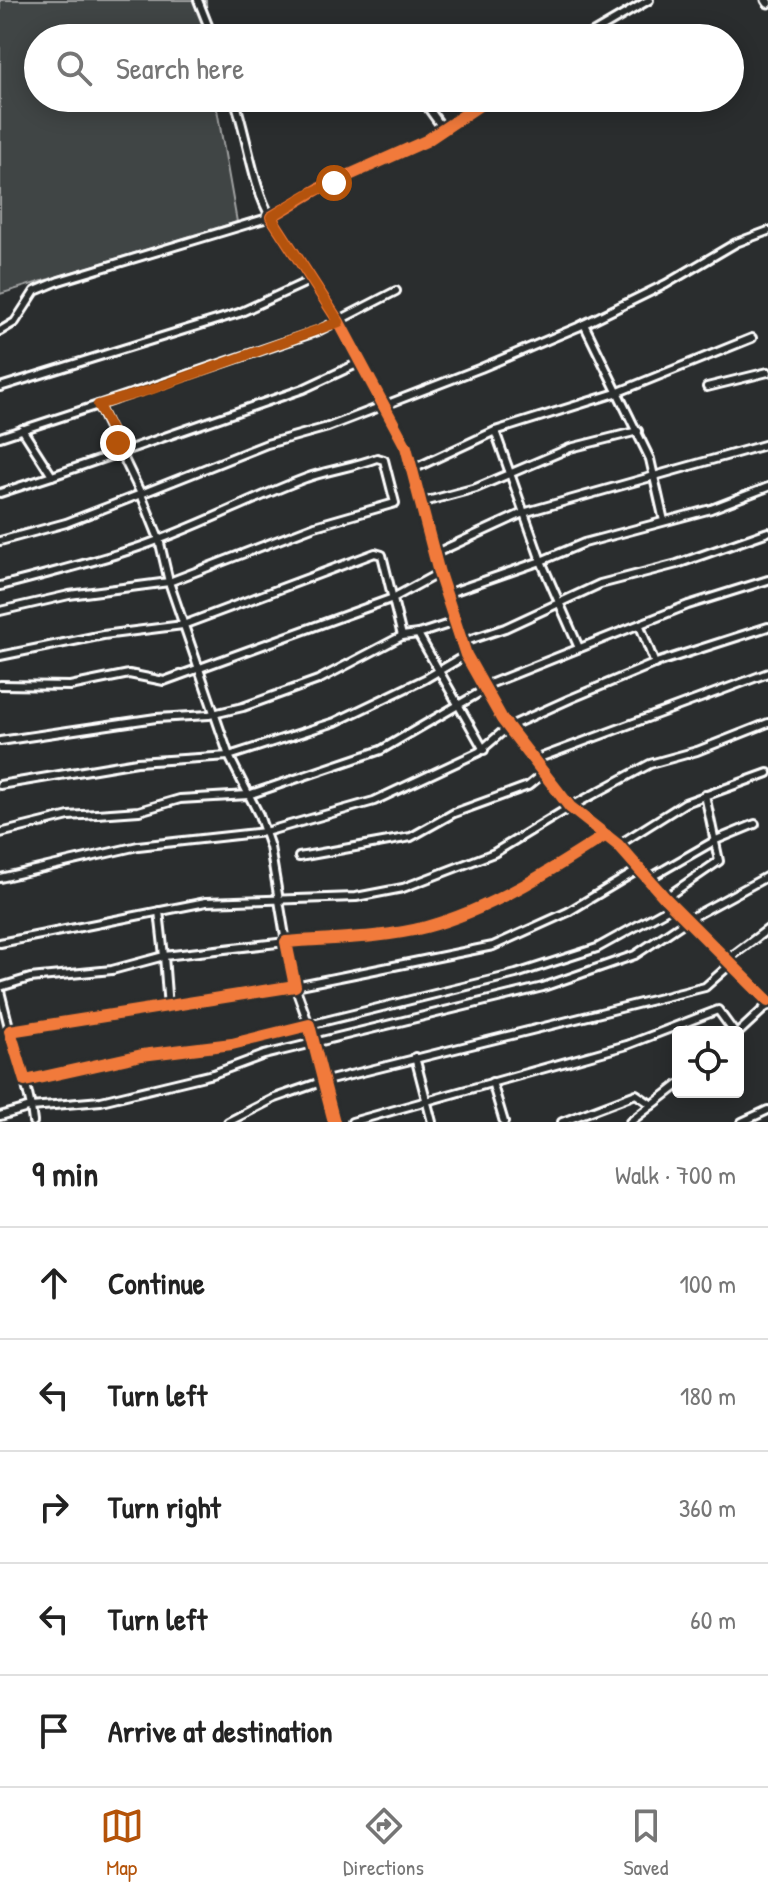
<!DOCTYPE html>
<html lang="en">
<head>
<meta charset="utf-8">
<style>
	:root { --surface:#fff; --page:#f2f2f2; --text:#222; --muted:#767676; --line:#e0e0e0; --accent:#b45309 }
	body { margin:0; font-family:"Patrick Hand",sans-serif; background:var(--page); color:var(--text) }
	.controls { position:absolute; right:24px; bottom:24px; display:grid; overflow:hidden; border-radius:8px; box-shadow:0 4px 20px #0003 }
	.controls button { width:72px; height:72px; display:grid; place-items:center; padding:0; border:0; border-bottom:2px solid var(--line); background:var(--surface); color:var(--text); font:40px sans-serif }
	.stop { position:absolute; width:24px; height:24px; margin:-18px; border:6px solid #b45309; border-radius:50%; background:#fff }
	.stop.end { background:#b45309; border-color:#fff; box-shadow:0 2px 8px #0008 }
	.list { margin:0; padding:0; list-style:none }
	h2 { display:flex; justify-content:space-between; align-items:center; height:104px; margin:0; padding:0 32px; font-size:34px }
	h2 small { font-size:26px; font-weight:400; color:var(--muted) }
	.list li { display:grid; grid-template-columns:52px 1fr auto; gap:24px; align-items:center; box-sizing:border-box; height:112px; padding:0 32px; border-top:2px solid var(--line) }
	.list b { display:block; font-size:30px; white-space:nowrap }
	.list em { font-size:26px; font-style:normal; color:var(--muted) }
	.icon { flex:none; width:44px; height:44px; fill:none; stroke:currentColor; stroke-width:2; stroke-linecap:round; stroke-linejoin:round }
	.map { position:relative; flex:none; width:768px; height:1122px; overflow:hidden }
	.search { position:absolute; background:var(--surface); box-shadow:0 4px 20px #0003; left:24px; right:24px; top:24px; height:88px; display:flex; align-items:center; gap:20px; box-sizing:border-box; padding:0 28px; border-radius:44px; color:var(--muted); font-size:30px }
	.sheet { height:664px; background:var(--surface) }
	nav { display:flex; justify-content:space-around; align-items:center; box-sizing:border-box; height:112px; border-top:2px solid var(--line); background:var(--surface); font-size:22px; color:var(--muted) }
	nav a { display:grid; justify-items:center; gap:4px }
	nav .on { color:var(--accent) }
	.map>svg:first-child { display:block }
	.green { fill:#414445; stroke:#a0a2a2; stroke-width:2 }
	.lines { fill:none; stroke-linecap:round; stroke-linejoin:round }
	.minor-casing { stroke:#fff; stroke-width:12 }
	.major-casing { stroke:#fff; stroke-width:13 }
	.minor { stroke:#2a2d2e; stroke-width:6 }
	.major { stroke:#2a2d2e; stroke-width:7 }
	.cycleway-casing { stroke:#2a2d2e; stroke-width:17 }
	.cycleway { stroke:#f17a3a; stroke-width:12 }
	.route { stroke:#b45309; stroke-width:10 }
</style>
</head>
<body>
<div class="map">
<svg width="768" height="1122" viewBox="0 0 768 1122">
	<rect width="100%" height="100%" fill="#2a2d2e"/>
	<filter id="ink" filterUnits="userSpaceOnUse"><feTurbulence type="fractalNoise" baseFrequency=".0125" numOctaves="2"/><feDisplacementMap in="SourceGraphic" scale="16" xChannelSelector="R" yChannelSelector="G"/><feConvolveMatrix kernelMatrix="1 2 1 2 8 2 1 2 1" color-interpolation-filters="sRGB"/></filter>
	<g filter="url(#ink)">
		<polygon class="green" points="0,0 206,0 207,38 38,38 38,98 215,98 237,222 0,294"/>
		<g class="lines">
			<g class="minor-casing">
				<g id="minor">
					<polyline points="198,0 213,38"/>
					<polyline points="584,38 649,0"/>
					<polyline points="421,98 444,130"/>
					<polyline points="490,98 426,141 320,188 271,217 339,322 406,447 439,573 466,655 502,719 570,807 618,845 665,898 768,1001"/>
					<polyline points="396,291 318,331 98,405 141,494 267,444 328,427 481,368 578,327 666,284 736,243 768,231"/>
					<polyline points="584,324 650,459 664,521"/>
					<path d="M0,331L15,322L35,291L59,281L271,217C254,192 246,131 234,98"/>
					<polyline points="0,387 239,313 311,280"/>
					<polyline points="707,387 768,372"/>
					<polyline points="22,429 52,476 303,389 361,362"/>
					<polyline points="495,431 616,393 752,338"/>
					<polyline points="0,437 98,405"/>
					<polyline points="413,469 495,431 541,561 446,594"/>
					<polyline points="0,493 52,476"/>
					<polyline points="420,503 476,488 570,448 638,431"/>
					<path d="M0,541L66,523L141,494L159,539L169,582L315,526L395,503L384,460L377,458C353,467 329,470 306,478C247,500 190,531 130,550C87,564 43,575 0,586"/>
					<polyline points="434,554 523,513 768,444"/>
					<polyline points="0,611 69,595 169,582 229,756 259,815 270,847 286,942 164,956 168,1008"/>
					<polyline points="640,626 655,664"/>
					<polyline points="418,634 455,622"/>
					<polyline points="463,642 505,628 600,584 677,564 768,532"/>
					<polyline points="579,648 541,561 584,543 711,509 768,487"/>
					<polyline points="0,656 103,635 183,625 375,553 382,555 402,636"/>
					<polyline points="0,685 70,686 129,674 164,681 393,598 439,573"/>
					<polyline points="482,687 688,605 768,580"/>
					<polyline points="0,741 156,718 209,715 243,707 318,680 402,636 418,634 484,750"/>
					<polyline points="534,760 768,673"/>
					<polyline points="0,785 137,762 229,756 335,722 425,679 466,655"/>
					<polyline points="0,833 69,816 139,811 180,799 248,795 381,750 484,690"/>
					<polyline points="618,845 685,803 768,773"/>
					<polyline points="299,857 411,837 454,813 528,786 544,773"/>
					<polyline points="638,870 568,912 493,946 295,986 309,1025 516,974 597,948 673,906"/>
					<polyline points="0,878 138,846 265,832 374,801 479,752 508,727 570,699 656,663 768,627"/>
					<polyline points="648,879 716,840 755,824"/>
					<polyline points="665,898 719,861 705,795"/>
					<polyline points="0,943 206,902 356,897 403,888 494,853 570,807 650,764 697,751 768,723"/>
					<polyline points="728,959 768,929"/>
					<polyline points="0,987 30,978 112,970 164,956 159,911"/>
					<polyline points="0,991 10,1031"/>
					<polyline points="738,1033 768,1005"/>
					<polyline points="415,1057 432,1122"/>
					<polyline points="25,1081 31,1107 101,1101 213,1074 264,1055 543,987 635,955 689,919 768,876"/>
					<polyline points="492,1082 504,1122"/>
					<polyline points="0,1116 31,1107 33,1122"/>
					<polyline points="228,1122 275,1098 318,1083 705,987 732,963"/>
					<path d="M334,1122L309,1025L232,1044L142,1055L25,1081L10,1031L295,986L286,942C333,938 381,939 426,927C492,909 550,871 606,835"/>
					<polyline points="352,1122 627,1045 718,1010 734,1032"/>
					<polyline points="562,1122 636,1094 652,1105"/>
					<polyline points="630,1122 678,1085"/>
					<polyline points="742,1122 768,1110"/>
				</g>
			</g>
			<g class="major-casing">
				<polyline id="major" points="766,0 768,3"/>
			</g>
			<use href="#minor" class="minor"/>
			<use href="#major" class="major"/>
			<g class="cycleway-casing">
				<g id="cycleway">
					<polyline points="490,98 426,141 320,188 271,217 339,322 406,447 439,573 466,655 502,719 570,807 618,845 665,898 768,1001"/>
					<path d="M334,1122L309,1025L232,1044L142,1055L25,1081L10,1031L295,986L286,942C333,938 381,939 426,927C492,909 550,871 606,835"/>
				</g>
			</g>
			<use href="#cycleway" class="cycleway"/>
		</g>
	</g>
	<g class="lines" filter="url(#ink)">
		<polyline class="route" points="118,443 98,405 150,390 339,322 271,217 310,193 334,183"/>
	</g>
</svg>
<div class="controls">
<button><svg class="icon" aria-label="locate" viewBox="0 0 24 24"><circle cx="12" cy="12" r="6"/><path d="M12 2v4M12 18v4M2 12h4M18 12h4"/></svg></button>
</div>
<div class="stop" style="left:334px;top:183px"></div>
<div class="stop end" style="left:118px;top:443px"></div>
<div class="search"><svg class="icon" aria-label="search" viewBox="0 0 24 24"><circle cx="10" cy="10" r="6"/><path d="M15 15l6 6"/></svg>Search here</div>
</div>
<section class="sheet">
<h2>9 min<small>Walk · 700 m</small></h2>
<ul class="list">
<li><svg class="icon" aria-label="ahead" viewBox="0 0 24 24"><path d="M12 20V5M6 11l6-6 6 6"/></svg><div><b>Continue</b></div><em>100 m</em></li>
<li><svg class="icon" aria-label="left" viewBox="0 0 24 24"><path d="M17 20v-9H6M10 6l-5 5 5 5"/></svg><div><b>Turn left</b></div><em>180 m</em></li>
<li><svg class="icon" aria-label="right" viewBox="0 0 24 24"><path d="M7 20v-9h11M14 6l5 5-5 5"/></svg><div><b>Turn right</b></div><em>360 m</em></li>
<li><svg class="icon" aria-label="left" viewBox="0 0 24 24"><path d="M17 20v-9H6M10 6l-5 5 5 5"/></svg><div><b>Turn left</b></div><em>60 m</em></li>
<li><svg class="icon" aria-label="arrive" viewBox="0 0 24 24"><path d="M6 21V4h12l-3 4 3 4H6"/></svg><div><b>Arrive at destination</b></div></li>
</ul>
</section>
<nav>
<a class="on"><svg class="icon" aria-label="map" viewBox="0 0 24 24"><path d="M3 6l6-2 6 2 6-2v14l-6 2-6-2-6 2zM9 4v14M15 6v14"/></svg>Map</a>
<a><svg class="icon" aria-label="directions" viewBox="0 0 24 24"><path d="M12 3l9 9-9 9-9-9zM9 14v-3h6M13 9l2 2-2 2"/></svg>Directions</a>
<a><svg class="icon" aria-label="saved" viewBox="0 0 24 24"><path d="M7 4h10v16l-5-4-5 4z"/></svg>Saved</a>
</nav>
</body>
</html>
